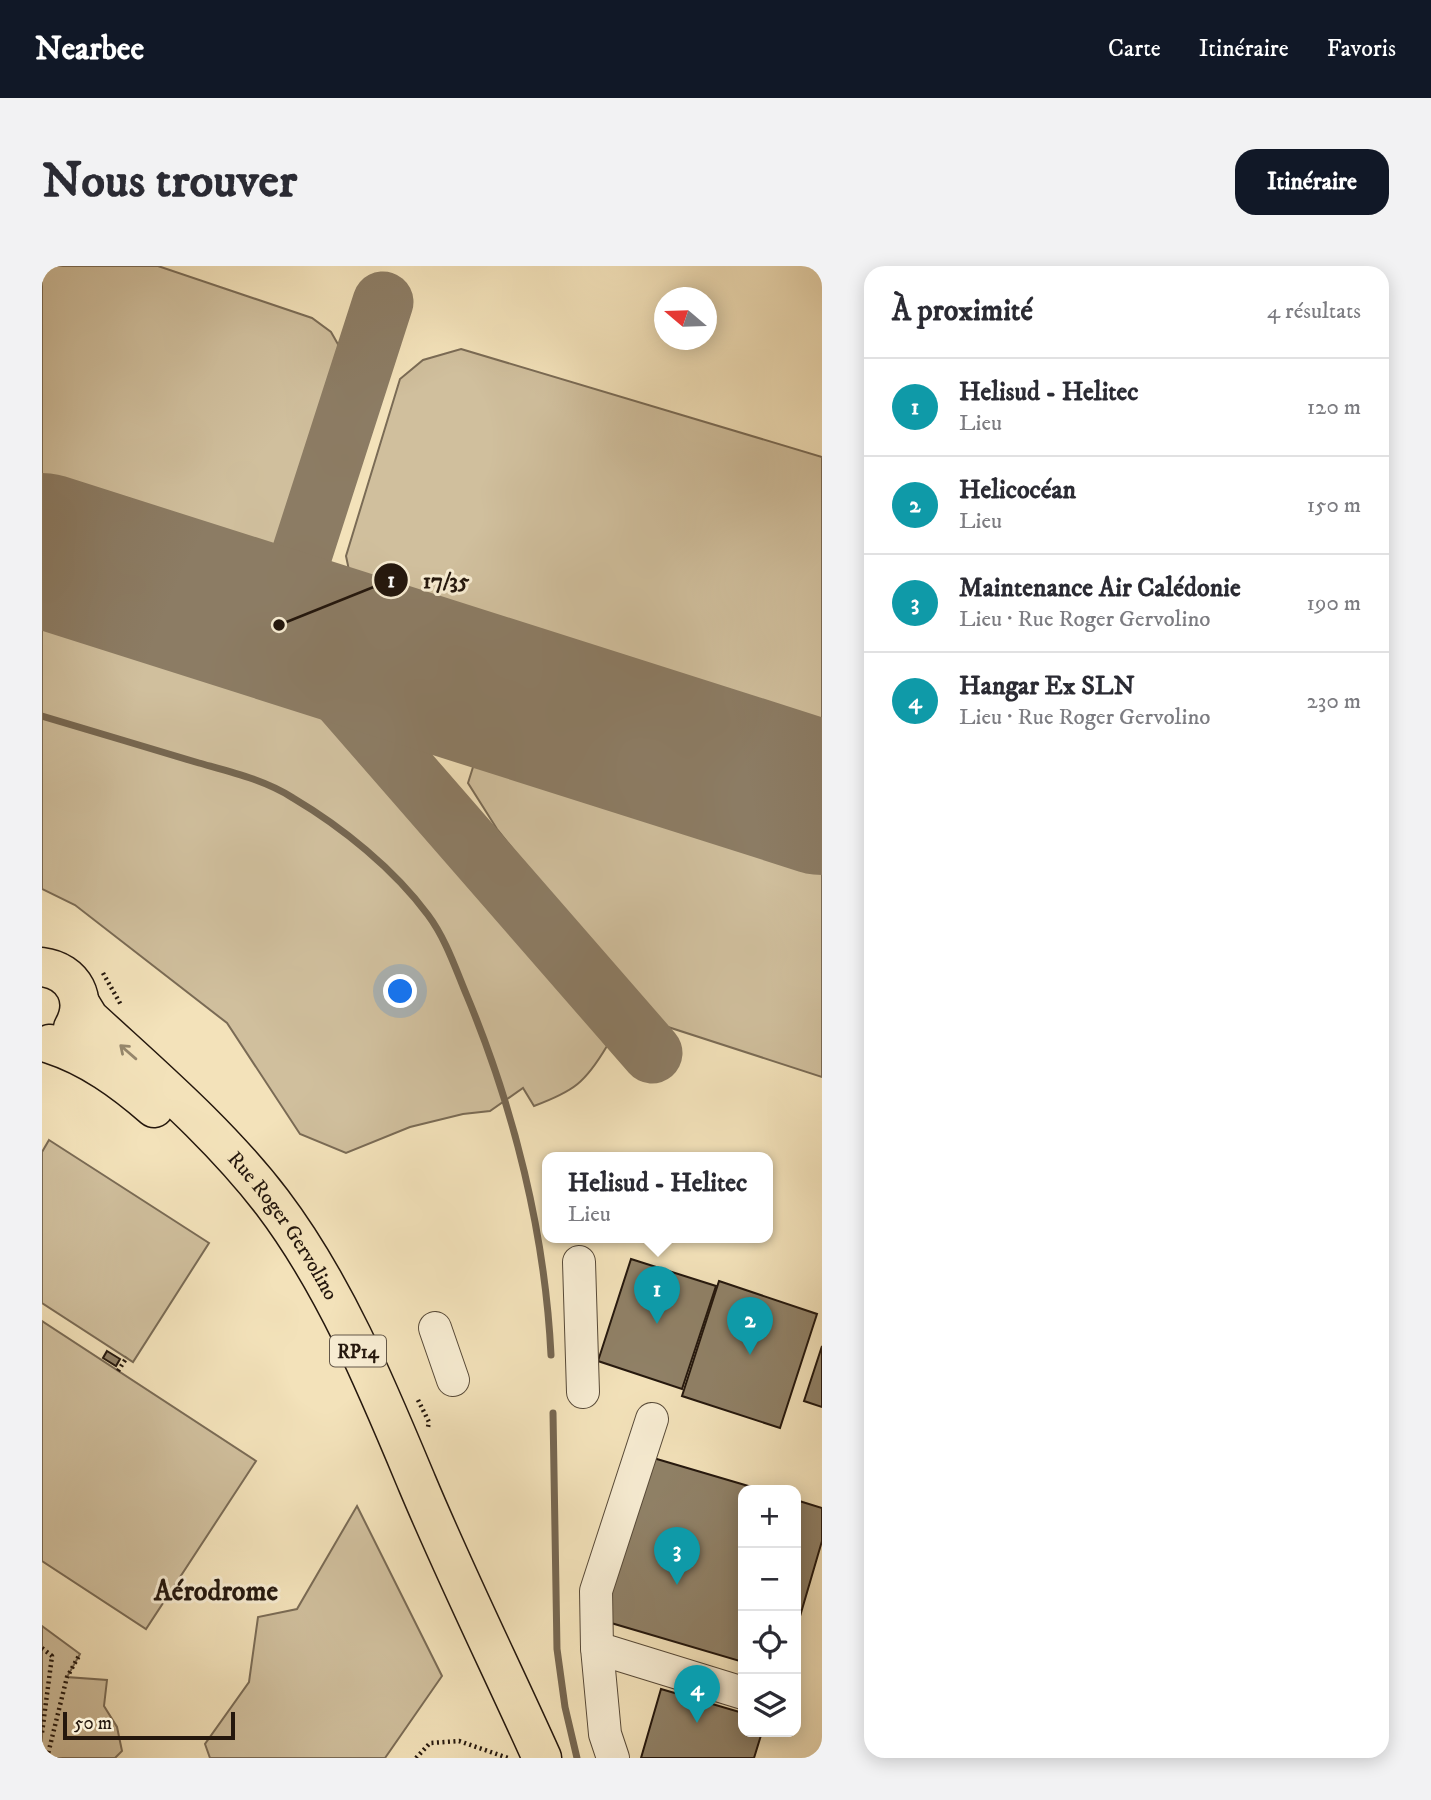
<!DOCTYPE html>
<html lang="fr">
<head>
<meta charset="utf-8">
<style>
	:root { --surface:#fff; --page:#f2f2f3; --text:#2b2b33; --muted:#7c7c81; --line:#e1e1e2; --accent:#111827 }
	body { margin:0; font-family:"IM FELL DW Pica",serif; background:var(--page); color:var(--text) }
	.controls { position:absolute; right:21px; bottom:21px; display:grid; overflow:hidden; border-radius:14px; box-shadow:0 4px 18px #0003 }
	.controls button { width:63px; height:63px; display:grid; place-items:center; padding:0; border:0; border-bottom:2px solid var(--line); background:var(--surface); color:var(--text); font:35px sans-serif }
	.compass { position:absolute; left:612px; top:21px; width:63px; height:63px; border-radius:50%; background:var(--surface); box-shadow:0 4px 18px #0003; rotate:289deg }
	.scale { position:absolute; left:21px; bottom:18px; width:172px; box-sizing:border-box; padding-left:7px; border:4px solid #24170d; border-top:0; font-size:19px; line-height:24px; white-space:nowrap; color:#24170d; -webkit-text-stroke:5px #f7ecd2; paint-order:stroke }
	.you { position:absolute; left:359px; top:726px; width:24px; height:24px; margin:-18px; border:5px solid #fff; border-radius:50%; background:#1a73e8; box-shadow:0 0 0 10px #1a73e833 }
	.badge { display:grid; place-items:center; width:46px; height:46px; border-radius:50%; background:var(--accent); color:#fff; font-size:23px; font-weight:700 }
	.pin { position:absolute; translate:-50% -58px; filter:drop-shadow(0 2px 4px #0008) }
	.pin::after { content:''; position:absolute; top:37px; width:24px; height:21px; background:inherit; clip-path:polygon(0 0,100% 0,50% 100%) }
	.popup { position:absolute; left:500px; top:886px; width:231px; height:91px; box-sizing:border-box; display:grid; place-content:center; border-radius:14px; background:var(--surface); filter:drop-shadow(0 2px 5px #0005); font-size:23px; white-space:nowrap; color:var(--muted) }
	.popup b { font-size:26px; color:var(--text) }
	.popup::after { content:''; position:absolute; left:50%; top:100%; margin-left:-14px; border:14px solid transparent; border-top-color:var(--surface) }
	.list { margin:0; padding:0; list-style:none }
	h2 { display:flex; justify-content:space-between; align-items:center; height:91px; margin:0; padding:0 28px; font-size:30px }
	h2 small { font-size:23px; font-weight:400; color:var(--muted) }
	.list li { display:grid; grid-template-columns:46px 1fr auto; gap:21px; align-items:center; box-sizing:border-box; height:98px; padding:0 28px; border-top:2px solid var(--line) }
	.list b { display:block; font-size:26px; white-space:nowrap }
	.list p { margin:0; font-size:23px; white-space:nowrap; color:var(--muted) }
	.list em { font-size:23px; font-style:normal; color:var(--muted) }
	.icon { flex:none; width:38px; height:38px; fill:none; stroke:currentColor; stroke-width:2; stroke-linecap:round; stroke-linejoin:round }
	.map { position:relative; flex:none; width:780px; height:1492px; overflow:hidden; border-radius:21px }
	header { display:flex; align-items:center; gap:42px; box-sizing:border-box; height:98px; padding:0 35px; background:var(--accent); color:#fff }
	header strong { font-size:33px }
	nav { display:flex; gap:38px; margin-inline-start:auto; font-size:24px }
	.intro { display:flex; align-items:center; justify-content:space-between; box-sizing:border-box; height:168px; padding:0 42px }
	h1 { margin:0; font-size:49px }
	.button { padding:18px 32px; border-radius:21px; background:var(--accent); color:#fff; font-size:24px; font-weight:700 }
	main { display:flex; gap:42px; padding:0 42px }
	aside { flex:1; background:var(--surface); border-radius:21px; box-shadow:0 4px 18px #0003 }
	.map>svg:first-child { display:block }
	.green { fill:#d0bf9d; stroke:#7a6b55; stroke-width:2 }
	.lines { fill:none; stroke-linecap:round; stroke-linejoin:round }
	.stream { stroke:#766751; stroke-width:7 }
	.taxiway { stroke:#8c7c64; stroke-width:61 }
	.runway { stroke:#8c7c64; stroke-width:154 }
	.building { fill:#908167; stroke:#24170d; stroke-width:2 }
	.minor-casing { stroke:#584a38; stroke-width:34 }
	.major-casing { stroke:#24170d; stroke-width:41 }
	.path { stroke:#24170d; stroke-width:4.5; stroke-dasharray:2 3.5; stroke-linecap:butt }
	.minor { stroke:#f7ecd2; stroke-width:32 }
	.major { stroke:#f3e2ba; stroke-width:38 }
	.oneway { stroke:#96876c }
	.labels { text-anchor:middle; stroke-width:6; stroke-linejoin:round; paint-order:stroke }
	.shield { fill:#f7ecd2; stroke:#635748; stroke-width:2 }
	.shield-label { font-size:19px; font-weight:bold; fill:#24170d }
	.street-label { font-size:21px; fill:#24170d; stroke:#f7ecd2 }
	.district-label { font-size:28px; font-weight:bold; fill:#24170d; stroke:#f7ecd2 }
	.leader { fill:none; stroke:#24170d; stroke-width:2.5 }
	.callout-dot { fill:#24170d; stroke:#f7ecd2; stroke-width:2.5 }
	.mark-label { font-size:21px; text-anchor:middle; font-weight:bold; fill:#fff }
	.callout-label { font-size:23px; text-anchor:middle; font-weight:bold; fill:#24170d; stroke:#f7ecd2; stroke-width:6; stroke-linejoin:round; paint-order:stroke }
</style>
</head>
<body>
<header>
<strong>Nearbee</strong>
<nav><a>Carte</a><a>Itinéraire</a><a>Favoris</a></nav>
</header>
<div class="intro"><h1>Nous trouver</h1><a class="button">Itinéraire</a></div>
<main>
<div class="map">
<svg width="780" height="1492" viewBox="0 0 780 1492">
	<rect width="100%" height="100%" fill="#f3e2ba"/>
	<filter id="stains"><feTurbulence type="fractalNoise" baseFrequency=".00286" numOctaves="4"/><feColorMatrix values="0 0 0 0 .2 0 0 0 0 .09 0 0 0 0 .02 0 0 0 .5 -.17"/></filter>
	<radialGradient id="worn" r=".72"><stop offset=".6" stop-color="#630" stop-opacity="0"/><stop offset="1" stop-color="#630" stop-opacity=".3"/></radialGradient>
	<g class="green">
		<polygon points="0,0 116,0 270,52 289,66 305,94 251,264 229,284 200,292 0,228"/>
		<polygon points="419,83 780,191 780,473 345,337 308,309 304,290 358,113 381,94"/>
		<path d="M0,346L280,437L338,495L565,780C543,817 532,825 492,840L481,822L448,845L421,848L368,861L304,887L258,868L185,757L33,639L0,623Z"/>
		<polygon points="459,480 780,583 780,811 623,760 580,721 455,563 426,517 437,482"/>
		<polygon points="7,874 167,977 91,1096 0,1037 0,886"/>
		<polygon points="0,1055 214,1195 104,1363 0,1295"/>
		<polygon points="315,1240 400,1410 343,1492 168,1492 163,1478 207,1416 216,1351 255,1343"/>
		<polygon points="0,1360 38,1388 25,1411 65,1414 62,1440 75,1461 80,1485 73,1492 0,1492"/>
	</g>
	<g class="lines">
		<g class="stream">
			<path d="M0,450C52,466 105,481 157,497C189,506 223,514 251,532C300,561 352,603 386,649C404,673 414,704 425,730C472,843 503,967 509,1089"/>
			<polyline points="511,1147 515,1383 523,1441 535,1492"/>
		</g>
		<polyline class="taxiway" points="341,36 237,359 610,787"/>
		<polyline class="runway" points="0,284 780,532"/>
	</g>
	<g class="building">
		<polygon points="589,993 674,1020 640,1123 556,1095"/>
		<polygon points="677,1015 775,1048 738,1162 640,1130"/>
		<polygon points="780,1080 780,1141 762,1135"/>
		<polygon points="65,1085 78,1093 74,1100 61,1092"/>
		<polygon points="608,1191 720,1224 701,1224 701,1396 559,1354"/>
		<polygon points="754,1234 780,1242 780,1275 754,1364"/>
		<polygon points="619,1423 701,1447 701,1466 720,1466 712,1492 599,1492"/>
	</g>
	<g class="lines">
		<g class="minor-casing">
			<g id="minor">
				<polyline points="537,996 541,1126"/>
				<polyline points="393,1062 411,1114"/>
				<polyline points="555,1382 701,1427"/>
				<polyline points="571,1492 563,1468 555,1382 554,1325 610,1153"/>
			</g>
		</g>
		<g class="major-casing">
			<g id="major">
				<path d="M0,701C32,705 47,734 31,762"/>
				<path id="s1" d="M39,739L47,752C111,811 177,867 230,936C293,1019 335,1121 375,1217C414,1310 459,1401 500,1492"/>
				<path d="M8,778C48,791 81,815 112,842"/>
			</g>
		</g>
		<g class="path">
			<polyline points="61,707 79,739"/>
			<polyline points="76,1105 85,1091"/>
			<polyline points="376,1134 387,1156 386,1161"/>
			<polyline points="0,1382 10,1390 0,1467"/>
			<polyline points="5,1492 25,1411 38,1388"/>
			<polyline points="374,1492 388,1477 417,1475 466,1492"/>
		</g>
		<use href="#minor" class="minor"/>
		<use href="#major" class="major"/>
	</g>
	<defs><path id="oneway-shaft" d="M-6 0H5M1.5-3L5.5 0L1.5 3" fill="none" stroke-width="1.6" stroke-linecap="round" stroke-linejoin="round" transform="scale(1.75)"/></defs>
	<use class="oneway" href="#oneway-shaft" transform="translate(86 786) rotate(-139)"/>
	<g class="labels">
		<rect class="shield" x="288" y="1069.5" width="56" height="31" rx="5"/>
		<g class="shield-label">
			<text x="316" y="1092">RP14</text>
		</g>
		<g class="street-label">
			<text dy="7" stroke="none"><textPath href="#s1" startOffset="301">Rue Roger Gervolino</textPath></text>
		</g>
		<g class="district-label">
			<text x="174" y="1334">Aérodrome</text>
		</g>
	</g>
	<path class="leader" d="M237 359L349 314"/>
	<g class="callout-dot">
		<circle cx="237" cy="359" r="7"/>
		<circle cx="349" cy="314" r="18"/>
	</g>
	<g class="mark-label">
		<text x="349" y="321">1</text>
	</g>
	<g class="callout-label">
		<text x="404" y="322">17/35</text>
	</g>
	<rect width="100%" height="100%" filter="url(#stains)"/>
	<rect width="100%" height="100%" fill="url(#worn)"/>
</svg>
<div class="controls">
<button>+</button>
<button>−</button>
<button><svg class="icon" aria-label="locate" viewBox="0 0 24 24"><circle cx="12" cy="12" r="6"/><path d="M12 2v4M12 18v4M2 12h4M18 12h4"/></svg></button>
<button><svg class="icon" aria-label="layers" viewBox="0 0 24 24"><path d="M12 4l9 5-9 5-9-5zM3 14l9 5 9-5"/></svg></button>
</div>
<svg class="compass" viewBox="-18 -18 36 36"><path d="M0-13l5 13h-10z" fill="#e53935"/><path d="M0 13l5-13h-10z" fill="#7c7c81"/></svg>
<div class="scale">50 m</div>
<div class="you"></div>
<div class="pin badge" style="left:615px;top:1058px;background:#0f9aa8">1</div>
<div class="popup"><b>Helisud - Helitec</b>Lieu</div>
<div class="pin badge" style="left:708px;top:1089px;background:#0f9aa8">2</div>
<div class="pin badge" style="left:635px;top:1319px;background:#0f9aa8">3</div>
<div class="pin badge" style="left:655px;top:1457px;background:#0f9aa8">4</div>
</div>
<aside>
<h2>À proximité<small>4 résultats</small></h2>
<ul class="list">
<li><span class="badge" style="background:#0f9aa8">1</span><div><b>Helisud - Helitec</b><p>Lieu</p></div><em>120 m</em></li>
<li><span class="badge" style="background:#0f9aa8">2</span><div><b>Helicocéan</b><p>Lieu</p></div><em>150 m</em></li>
<li><span class="badge" style="background:#0f9aa8">3</span><div><b>Maintenance Air Calédonie</b><p>Lieu · Rue Roger Gervolino</p></div><em>190 m</em></li>
<li><span class="badge" style="background:#0f9aa8">4</span><div><b>Hangar Ex SLN</b><p>Lieu · Rue Roger Gervolino</p></div><em>230 m</em></li>
</ul>
</aside>
</main>
</body>
</html>
